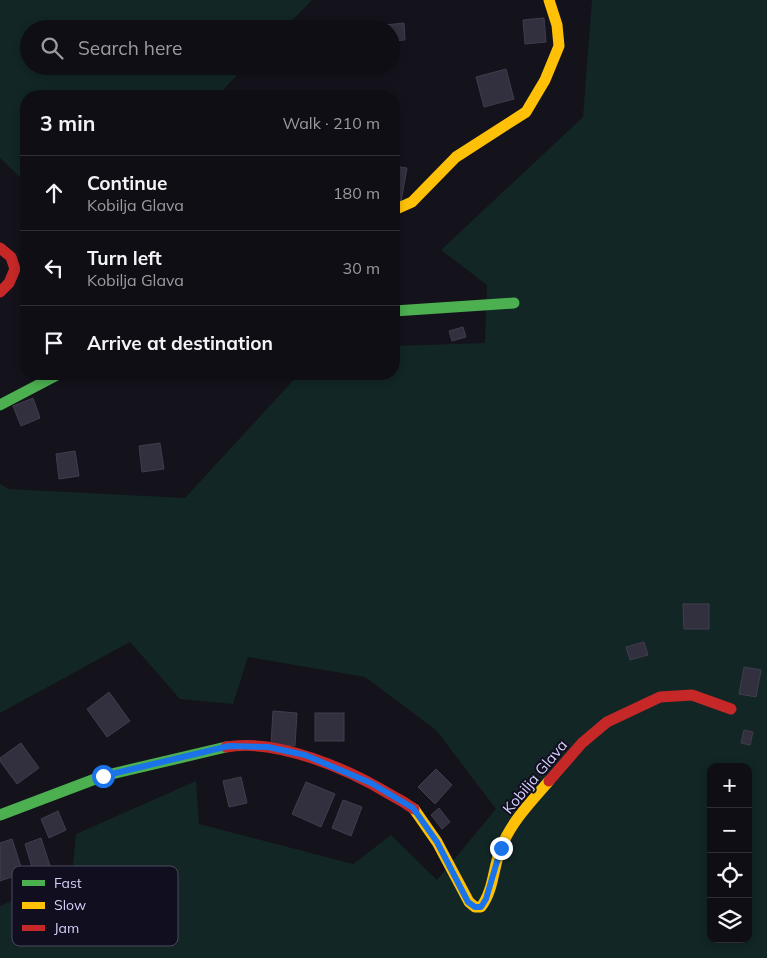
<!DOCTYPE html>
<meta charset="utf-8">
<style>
body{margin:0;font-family:Mulish,sans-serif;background:#1d1c22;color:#f1f3f6}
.controls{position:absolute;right:15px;bottom:15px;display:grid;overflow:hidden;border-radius:10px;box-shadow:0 2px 8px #0003}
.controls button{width:45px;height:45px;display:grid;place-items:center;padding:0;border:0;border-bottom:1px solid #2f2e34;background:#0f0e14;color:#f1f3f6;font:25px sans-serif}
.stop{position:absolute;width:15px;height:15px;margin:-11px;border:4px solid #1a73e8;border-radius:50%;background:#fff}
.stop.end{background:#1a73e8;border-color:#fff;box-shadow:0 1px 5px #0008}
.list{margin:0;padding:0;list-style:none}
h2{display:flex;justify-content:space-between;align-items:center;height:65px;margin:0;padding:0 20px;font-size:21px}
h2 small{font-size:16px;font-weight:400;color:#9b9ca0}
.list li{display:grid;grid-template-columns:32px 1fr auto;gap:15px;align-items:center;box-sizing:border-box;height:75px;padding:0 20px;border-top:1px solid #2f2e34}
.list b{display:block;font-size:19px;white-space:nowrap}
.list p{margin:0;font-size:16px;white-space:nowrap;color:#9b9ca0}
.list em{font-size:16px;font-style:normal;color:#9b9ca0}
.icon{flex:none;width:28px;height:28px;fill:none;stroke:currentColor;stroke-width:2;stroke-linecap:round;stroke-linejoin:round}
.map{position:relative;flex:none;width:767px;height:958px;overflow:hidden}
.search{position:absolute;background:#0f0e14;box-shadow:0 2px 8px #0003;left:20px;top:20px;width:380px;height:55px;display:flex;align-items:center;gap:12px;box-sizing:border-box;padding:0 18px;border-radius:28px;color:#9b9ca0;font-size:19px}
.panel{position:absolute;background:#0f0e14;box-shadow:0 2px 8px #0003;left:20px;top:90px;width:380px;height:290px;border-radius:20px}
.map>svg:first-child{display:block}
</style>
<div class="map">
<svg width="767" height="958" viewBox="0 0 767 958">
<rect width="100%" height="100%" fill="#14121b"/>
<g fill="#122626" fill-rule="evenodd">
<path d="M0,0H312L284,29H29V66H246L217,96H26V183L0,158Z"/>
<path d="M592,0H767V958H0V906L72,875L76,834L196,781L199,824L353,864L391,835L437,880L496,809L436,730L365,677L248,657L233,704L180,699L130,642L0,713V484L9,489L185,498L299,374H394V346L485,343L487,285L441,250L583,117ZM711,767H748V939H711Z"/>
</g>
<g fill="#32303e" stroke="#403d4e">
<path d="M544,18L546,42L525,44L523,20Z"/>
<path d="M404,23L405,40L391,41V29H386L385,25Z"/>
<path d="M506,69L514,99L484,107L476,77Z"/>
<path d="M394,166L407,168L401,202L394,201Z"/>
<path d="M463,327L466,337L452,341L449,331Z"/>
<path d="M33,398L40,418L21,426L13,406Z"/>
<path d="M160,443L164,469L142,472L139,446Z"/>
<path d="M75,451L79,476L59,479L56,454Z"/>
<path d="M683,604H709V629H684Z"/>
<path d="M644,642L648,655L630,660L626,647Z"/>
<path d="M744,667L761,670L756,697L739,694Z"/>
<path d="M109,692L130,721L107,737L87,709Z"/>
<path d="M273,711L297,713L295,746L271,744Z"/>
<rect x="315" y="713" width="29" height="28"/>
<path d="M744,730L753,732L750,745L741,743Z"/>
<path d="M21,743L39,768L17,784L0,761V758Z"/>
<path d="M436,769L452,785L435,804L418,787Z"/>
<path d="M241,777L247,803L229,807L223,781Z"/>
<path d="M306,782L335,794L321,827L292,814Z"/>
<path d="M343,800L362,807L351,836L332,828Z"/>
<path d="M439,808L450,822L442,829L431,815Z"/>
<path d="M58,811L66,830L49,838L41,819Z"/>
<path d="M41,838L52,872L35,877L25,844Z"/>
<path d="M12,839L23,873L0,881V843Z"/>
</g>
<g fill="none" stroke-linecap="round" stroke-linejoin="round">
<g stroke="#4caf50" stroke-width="11">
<path d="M394,311L514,303"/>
<path d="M0,405L59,374"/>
<path d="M0,815L103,776L226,747"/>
</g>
<g stroke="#ffc107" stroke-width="11">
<path d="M394,210L412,202L456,157L526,112L545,80L559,46L557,25L549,0"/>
<path d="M414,809L437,842L469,902L475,907H481C494,890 493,867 501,848C511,822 531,802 549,781"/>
</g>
<g stroke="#c62828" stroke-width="11">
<path d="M0,248L11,257L15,269L9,283L0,292"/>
<path d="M226,747C277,738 348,769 391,795C399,799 407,804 414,809"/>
<path d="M549,781L582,743L607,722L660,697L692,695L731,709"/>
</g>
</g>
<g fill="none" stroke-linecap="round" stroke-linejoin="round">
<path stroke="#1a73e8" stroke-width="6" d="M103,776L229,746L268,747L305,755L371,783L413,808L437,842L468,902L475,907H481L486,899L501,848"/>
</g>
<g text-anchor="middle" stroke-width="4" stroke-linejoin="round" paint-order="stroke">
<g font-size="15" fill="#d5d1fb" stroke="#110e1f">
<text transform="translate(535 777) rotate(-50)" y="5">Kobilja Glava</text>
</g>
</g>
<rect x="12" y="866" width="166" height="80" rx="8" fill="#110e1f" stroke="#4c4861" stroke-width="1"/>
<rect x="22" y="880" width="23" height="6" fill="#4caf50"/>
<rect x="22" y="902" width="23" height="7" fill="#ffc107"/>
<rect x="22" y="925" width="23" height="6" fill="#c62828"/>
<g font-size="14" fill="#d5d1fb">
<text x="54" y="888">Fast</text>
<text x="54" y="910">Slow</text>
<text x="54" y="933">Jam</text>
</g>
</svg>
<div class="controls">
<button>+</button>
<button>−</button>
<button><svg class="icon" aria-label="locate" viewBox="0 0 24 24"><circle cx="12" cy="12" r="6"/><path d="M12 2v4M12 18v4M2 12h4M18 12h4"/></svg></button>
<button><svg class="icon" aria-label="layers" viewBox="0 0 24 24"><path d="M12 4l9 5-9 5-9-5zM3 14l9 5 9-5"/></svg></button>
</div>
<div class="stop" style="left:103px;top:776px"></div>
<div class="stop end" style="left:501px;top:848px"></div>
<div class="search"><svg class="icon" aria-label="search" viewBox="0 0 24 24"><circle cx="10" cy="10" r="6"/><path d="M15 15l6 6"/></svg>Search here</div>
<section class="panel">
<h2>3 min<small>Walk · 210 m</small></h2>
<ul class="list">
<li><svg class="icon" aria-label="ahead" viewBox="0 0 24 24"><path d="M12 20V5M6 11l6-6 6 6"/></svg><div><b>Continue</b><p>Kobilja Glava</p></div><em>180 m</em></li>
<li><svg class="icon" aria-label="left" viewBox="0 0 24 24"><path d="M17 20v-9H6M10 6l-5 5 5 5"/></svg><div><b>Turn left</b><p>Kobilja Glava</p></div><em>30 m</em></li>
<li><svg class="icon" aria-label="arrive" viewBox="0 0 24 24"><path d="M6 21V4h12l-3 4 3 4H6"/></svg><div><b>Arrive at destination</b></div></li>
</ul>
</section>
</div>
